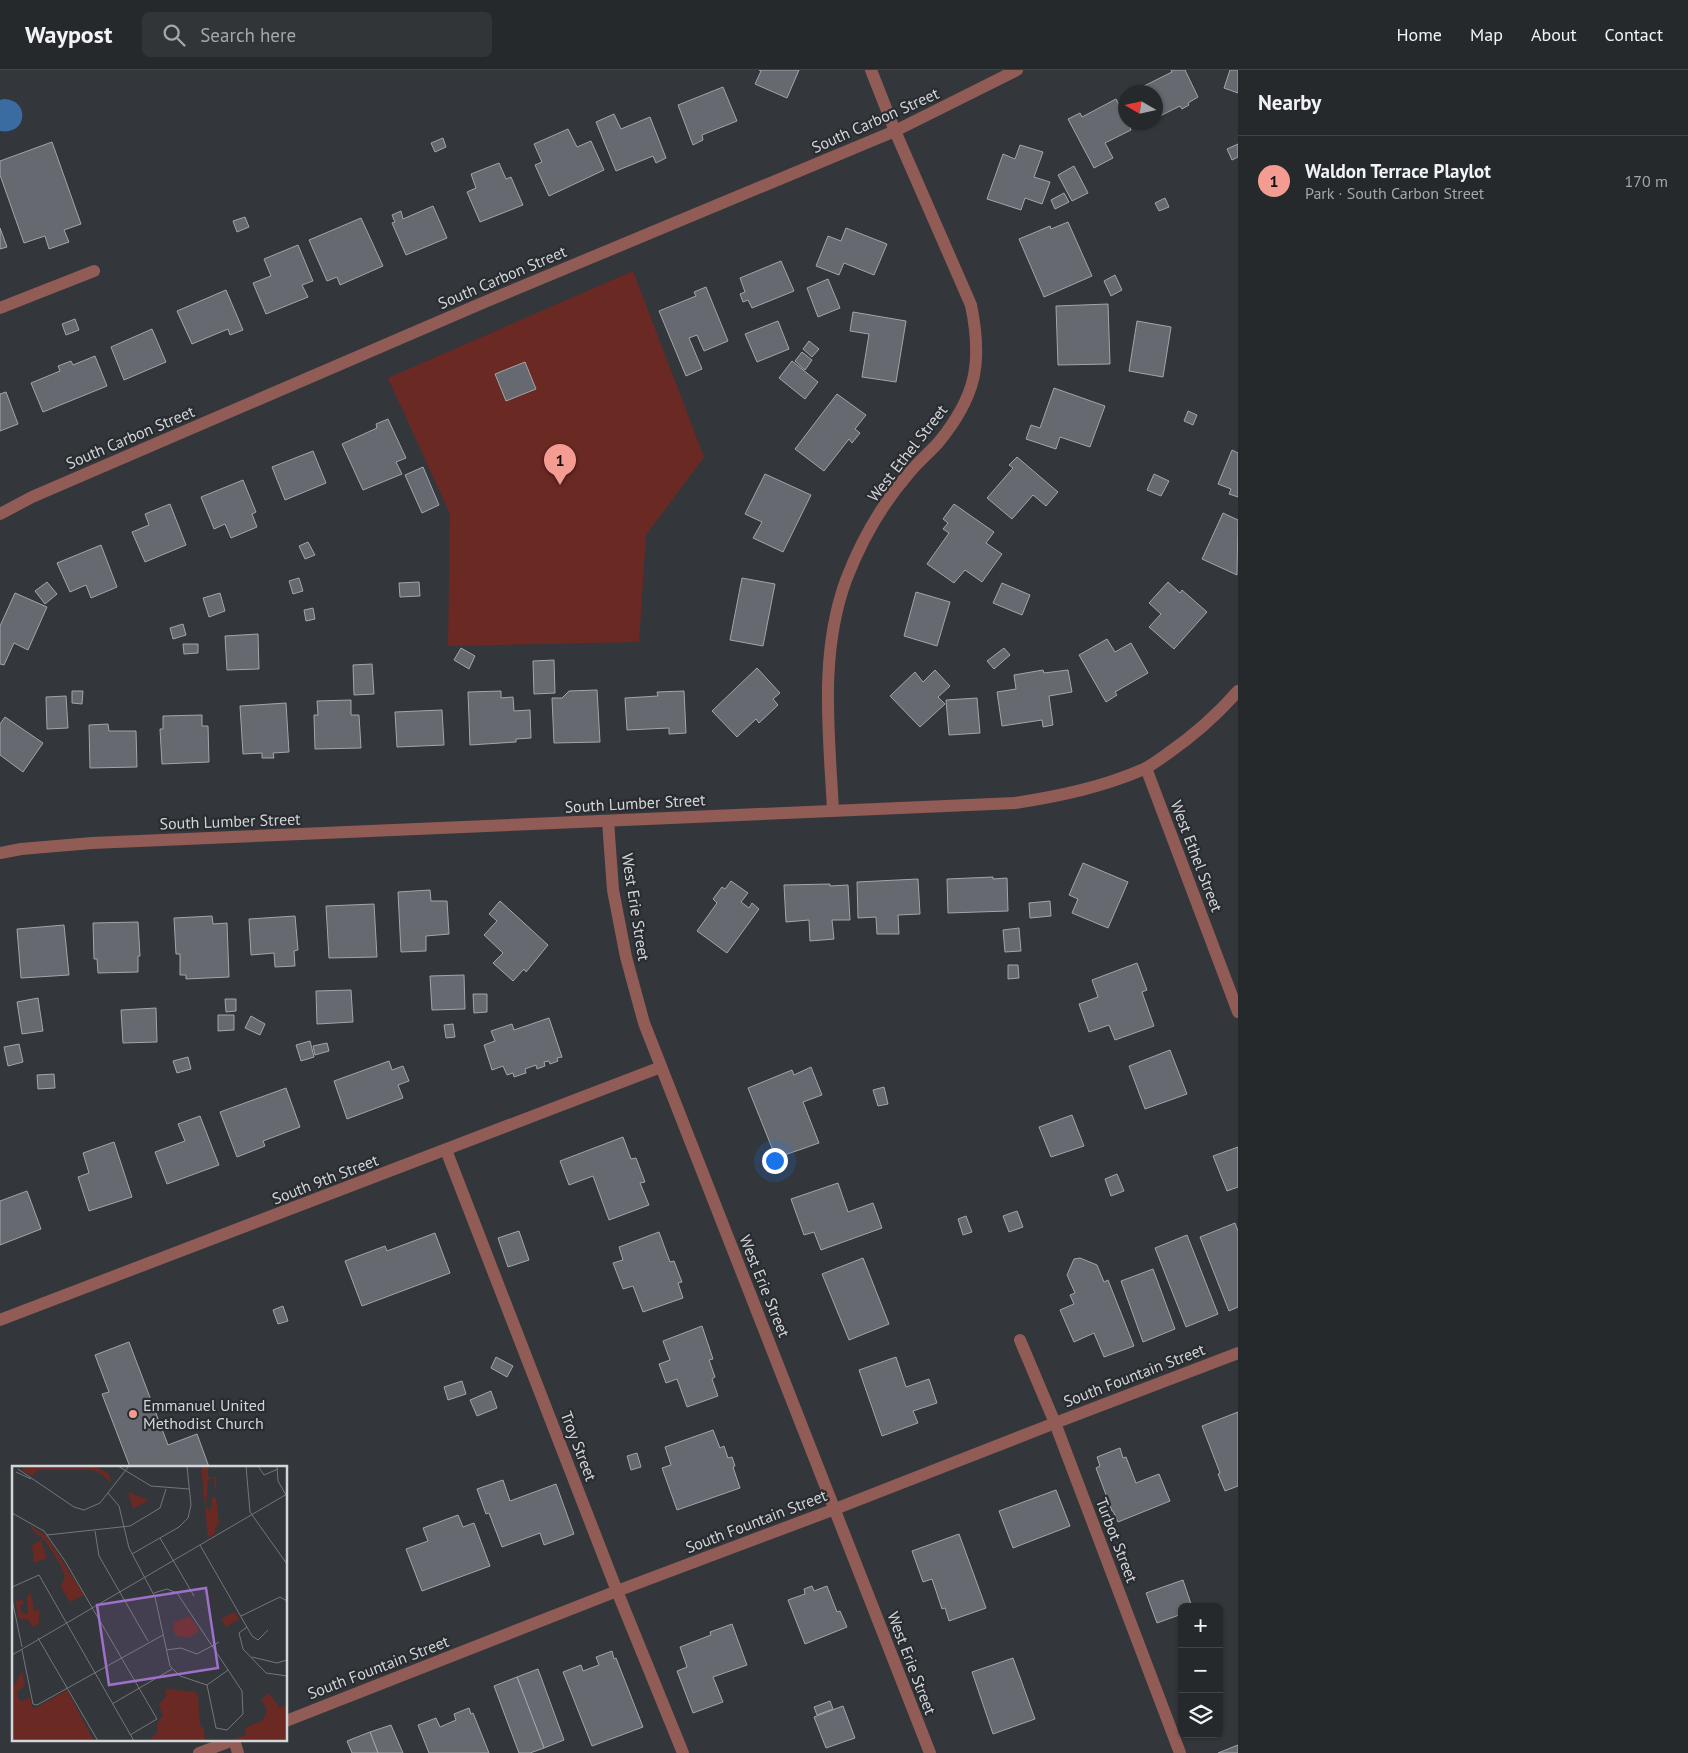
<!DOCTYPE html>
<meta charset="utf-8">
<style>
body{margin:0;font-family:"PT Sans",sans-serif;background:#323538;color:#f1f3f6}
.controls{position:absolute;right:15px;bottom:15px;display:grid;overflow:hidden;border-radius:8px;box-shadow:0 1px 4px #0004}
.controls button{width:45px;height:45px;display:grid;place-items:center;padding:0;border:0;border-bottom:1px solid #424548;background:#26292c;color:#f1f3f6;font:25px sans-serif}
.compass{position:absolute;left:1118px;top:15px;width:45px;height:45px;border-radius:50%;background:#26292c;box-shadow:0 1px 4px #0004;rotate:279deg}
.you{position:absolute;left:774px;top:1090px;width:18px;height:18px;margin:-12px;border:4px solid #fff;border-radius:50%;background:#1a73e8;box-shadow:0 0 0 8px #1a73e833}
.badge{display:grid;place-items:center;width:32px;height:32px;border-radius:50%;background:#f59c92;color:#111;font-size:16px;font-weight:700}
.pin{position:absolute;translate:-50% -41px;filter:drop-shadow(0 1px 2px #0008)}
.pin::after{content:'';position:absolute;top:26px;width:18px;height:15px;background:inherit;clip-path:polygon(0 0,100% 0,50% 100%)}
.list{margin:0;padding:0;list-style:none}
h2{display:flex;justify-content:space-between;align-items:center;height:65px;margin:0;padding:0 20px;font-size:21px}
h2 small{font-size:16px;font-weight:400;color:#a4a6a9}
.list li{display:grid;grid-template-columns:32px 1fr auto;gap:15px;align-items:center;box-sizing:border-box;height:90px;padding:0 20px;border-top:1px solid #424548}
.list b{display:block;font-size:19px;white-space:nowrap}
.list p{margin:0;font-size:16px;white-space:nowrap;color:#a4a6a9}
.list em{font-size:16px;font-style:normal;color:#a4a6a9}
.icon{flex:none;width:28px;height:28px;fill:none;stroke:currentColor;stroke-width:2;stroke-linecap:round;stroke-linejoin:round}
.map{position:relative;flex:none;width:1238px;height:1683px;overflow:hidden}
header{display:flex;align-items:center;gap:30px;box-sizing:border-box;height:70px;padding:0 25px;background:#26292c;border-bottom:1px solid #424548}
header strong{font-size:24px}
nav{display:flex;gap:28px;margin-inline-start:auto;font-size:18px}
.search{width:350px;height:45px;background:#323538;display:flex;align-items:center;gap:12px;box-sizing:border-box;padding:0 18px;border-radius:8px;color:#a4a6a9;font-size:19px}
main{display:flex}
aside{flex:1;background:#26292c}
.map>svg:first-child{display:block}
</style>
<header>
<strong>Waypost</strong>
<div class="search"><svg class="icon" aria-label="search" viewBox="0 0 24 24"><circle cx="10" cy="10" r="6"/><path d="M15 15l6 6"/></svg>Search here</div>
<nav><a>Home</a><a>Map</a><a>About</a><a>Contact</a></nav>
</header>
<main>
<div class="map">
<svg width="1238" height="1683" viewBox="0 0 1238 1683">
<rect width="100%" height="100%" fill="#33373b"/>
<path fill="#6b2924" d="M633,201L704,387L646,465L639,572L448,576L450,444L388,308Z"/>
<path fill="#3b6ca1" d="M4,29C31,30 27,66 0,61V30Z"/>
<g fill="#666a70" stroke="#a1a6ab">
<path d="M759,0H799L787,28L755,14L761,1Z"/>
<path d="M1171,0H1185L1198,27L1188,33L1189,35L1182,39L1180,36L1156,48V22H1139L1138,19L1172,2Z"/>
<path d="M1230,0H1238V23L1224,18Z"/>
<path d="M723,17L737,51L702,65L703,70L693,75L678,35Z"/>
<path d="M1116,29L1126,48V52H1128L1131,60L1105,73L1113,88L1094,98L1068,49L1080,43L1082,47Z"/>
<path d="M614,44L621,59L650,47L666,88L656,93L653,86L616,101L596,52Z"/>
<path d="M568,59L577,77L591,71L604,100L549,126L535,95L542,92L534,74Z"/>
<path d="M443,68L446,77L435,82L431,73Z"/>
<path d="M52,72L81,154L64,160L69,172L49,179L45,166L24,173L0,105V91Z"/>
<path d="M1238,74V87L1232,90L1227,79Z"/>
<path d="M1020,75L1043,82L1034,107L1050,112L1042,134L1025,128L1021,140L987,129L1003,84L1015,89Z"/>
<path d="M499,93L506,109L511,107L523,135L480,152L467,122L476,118L471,104Z"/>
<path d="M1074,96L1088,123L1072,131L1058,105Z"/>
<path d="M1064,123L1069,132L1055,139L1051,130Z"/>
<path d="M1165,128L1169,137L1159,141L1155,133Z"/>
<path d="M433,136L447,168L406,185L392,153L395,152L392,145L401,141L403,149Z"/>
<path d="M245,147L249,157L237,162L233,151Z"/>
<path d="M361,148L383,196L340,215L337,207L327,211L309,170Z"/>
<path d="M1068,152L1092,206L1044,227L1019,169L1050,156L1051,159Z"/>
<path d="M0,158L7,177L0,179Z"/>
<path d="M846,158L887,174L874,205L844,193L839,205L816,196L828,166L841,171Z"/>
<path d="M298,175L313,211L302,215L308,227L266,244L253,213L271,206L264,189Z"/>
<path d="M781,191L794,221L752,238L748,230L743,232L740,224L745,222L740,208Z"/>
<path d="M1115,205L1122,220L1111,226L1104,211Z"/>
<path d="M828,209L840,238L818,247L807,218Z"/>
<path d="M706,217L728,271L704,281L697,265L689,268L702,299L686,306L659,241L696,226L694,222Z"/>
<path d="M226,220L243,260L230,265L228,259L192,274L177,241Z"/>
<path d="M1108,234L1110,294L1058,295L1056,236Z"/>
<path d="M853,242L906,251L896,312L862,307L869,264L850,261Z"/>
<path d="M75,249L79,260L66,265L62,254Z"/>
<path d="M778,251L789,279L757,292L745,264Z"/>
<path d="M1137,251L1171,257L1163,307L1129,301Z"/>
<path d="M152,259L166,292L124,310L111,277Z"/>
<path d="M809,271L819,279L812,287L803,279Z"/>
<path d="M802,282L812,290L805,300L795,291Z"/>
<path d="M95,286L107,316L43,342L31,313L60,301L58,296L71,291L73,295Z"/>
<path d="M792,291L818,312L805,329L779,308Z"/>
<path d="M525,292L536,319L506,331L495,304Z"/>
<path d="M1054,318L1105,336L1090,377L1060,367L1056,379L1026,369L1031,355L1040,358Z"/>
<path d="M6,322L18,354L0,361V324Z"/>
<path d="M837,324L866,345L855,359L860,363L852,373L849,369L824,401L795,379Z"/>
<path d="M1188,341L1197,345L1193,355L1184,351Z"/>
<path d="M388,349L406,388L396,392L402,404L363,420L342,374L377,358L376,354Z"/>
<path d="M1232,380L1238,383V427L1229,424L1231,419L1218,414Z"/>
<path d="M313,381L326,413L285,430L272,397Z"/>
<path d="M1017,387L1058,422L1046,436L1033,425L1012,449L987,428L1013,398L1009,395Z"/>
<path d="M423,397L439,435L422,443L405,405Z"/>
<path d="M765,404L811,425L783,482L753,468L762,452L745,444Z"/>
<path d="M1154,404L1169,411L1161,426L1147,420Z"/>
<path d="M243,410L256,442L252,444L257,457L231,468L225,454L214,459L201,427Z"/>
<path d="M170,434L186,475L145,492L132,462L149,455L145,444Z"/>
<path d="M954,434L994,462L986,473L1002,484L982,512L965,500L954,513L927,494L949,463L943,459L948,453L943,449Z"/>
<path d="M1223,443L1238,450L1237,505L1202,489Z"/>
<path d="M308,472L315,485L305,489L299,476Z"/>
<path d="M101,475L117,517L91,528L86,515L70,522L57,493Z"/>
<path d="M299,508L303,521L293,524L289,511Z"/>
<path d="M742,508L775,514L763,576L730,570Z"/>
<path d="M47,512L57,524L45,534L35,521Z"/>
<path d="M419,512L420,526L400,527L399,513Z"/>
<path d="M1168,512L1180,523L1182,520L1207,542L1174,579L1149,557L1161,544L1149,533Z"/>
<path d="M1002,513L1030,525L1022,545L993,533Z"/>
<path d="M916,522L950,532L937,576L904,566Z"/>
<path d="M15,523L47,537L28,580L14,573L4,595L0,594V556Z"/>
<path d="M220,523L225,541L209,547L203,528Z"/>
<path d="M313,538L315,549L306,551L304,540Z"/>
<path d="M183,554L186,565L173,569L170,558Z"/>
<path d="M258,564L259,599L227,600L225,566Z"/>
<path d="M1107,569L1115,582L1131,573L1148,603L1115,622L1117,625L1106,632L1079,585Z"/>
<path d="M183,574H198V583L184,584Z"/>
<path d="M461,578L475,586L469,599L454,590Z"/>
<path d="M1004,578L1010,585L994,599L987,591Z"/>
<path d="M554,590L555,623L534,624L533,591Z"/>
<path d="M372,594L374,624L354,625L353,595Z"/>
<path d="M757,598L780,623L773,629L778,635L759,653L756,649L737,667L712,641Z"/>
<path d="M935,600L950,616L938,627L945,634L920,657L890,626L915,602L923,612Z"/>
<path d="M1043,600L1044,603L1068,600L1072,622L1049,626L1053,655L1043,657L1042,650L1002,656L997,622L1016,619L1014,605Z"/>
<path d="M597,620L600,672L554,673L552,628H562L569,621Z"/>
<path d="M72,621H83L82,634L72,633Z"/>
<path d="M501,621V628L513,627L514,641L530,640L531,668L516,669V672L470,675L468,622Z"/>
<path d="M684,621L686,663L669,664V658L627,660L625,628L658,626L657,622Z"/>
<path d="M66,626L68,658L47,659L46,627Z"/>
<path d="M977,628L980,663L949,665L946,630Z"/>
<path d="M351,630V645H359L361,678L315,679L314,645H318L317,631Z"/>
<path d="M286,633L289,682L273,683L274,688H262V683L243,684L240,636Z"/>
<path d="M442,640L444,675L397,677L395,642Z"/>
<path d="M202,645V656H208L209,692L162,694L160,659H163V646Z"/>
<path d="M5,647L43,673L23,702L0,685V654Z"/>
<path d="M108,654L109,661H136L137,697L90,698L89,655Z"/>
<path d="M1083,793L1128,812L1108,858L1072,843L1078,829L1069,825Z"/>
<path d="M993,807V809L1007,808L1008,841L948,843L947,809Z"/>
<path d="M918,809L920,844L898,845L899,864H877L876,847L858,848L857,812Z"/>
<path d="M731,811L748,823L741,832L749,838L752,833L759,839L727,883L697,861L717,833L713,829L722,817L725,819Z"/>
<path d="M830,814V816L848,815L850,850H832L834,869L810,871L809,850L786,852L784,815Z"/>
<path d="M430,820L431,831H447L449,864L426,866V881L401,882L398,822Z"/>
<path d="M500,831L548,875L526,902L524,899L513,911L493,893L503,883L484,865L497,851L489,844Z"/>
<path d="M1050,831L1051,846L1030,848L1029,833Z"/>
<path d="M374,834L377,887L329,888L326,836Z"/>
<path d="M212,846L213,854L227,853L229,907L186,909V905H180V884H176L174,848Z"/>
<path d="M295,846L298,880L294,881L295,896L275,897L274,883L251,885L249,849Z"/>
<path d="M138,852L140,886H138V902L98,903L97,889H94L93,853Z"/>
<path d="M64,855L69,905L21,908L17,859Z"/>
<path d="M1019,858L1021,881L1005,882L1003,860Z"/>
<path d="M1137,893L1147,920L1142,922L1154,956L1115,970L1109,955L1089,962L1079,934L1098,927L1092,910Z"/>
<path d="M1008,895H1018L1019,908L1008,909Z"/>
<path d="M464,905L465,939L432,940L430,906Z"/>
<path d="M351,920L353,952L317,954L316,921Z"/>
<path d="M473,924H487V942L474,943Z"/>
<path d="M38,928L43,961L22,964L17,932Z"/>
<path d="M225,929H236V941L226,942Z"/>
<path d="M156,938L157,972L123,973L121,940Z"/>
<path d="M218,945H234V960L218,961Z"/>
<path d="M251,946L265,954L260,965L245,958Z"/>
<path d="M549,948L562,987L557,988L558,991L550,994L549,991L544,992L545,996L537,999L536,995L525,999L526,1003L514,1007L513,1003L507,1005L503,996L492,1000L484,975L495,971L491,961L512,954L514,960Z"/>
<path d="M453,954L455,967L446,968L444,955Z"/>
<path d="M310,971L314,987L301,991L296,975Z"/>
<path d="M327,973L329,981L315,985L313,976Z"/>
<path d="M19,974L23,992L8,996L4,977Z"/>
<path d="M1170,980L1187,1024L1145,1039L1129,996Z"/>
<path d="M188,987L191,999L177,1003L173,991Z"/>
<path d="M389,991L392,1000L403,996L409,1011L398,1015L403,1028L347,1049L334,1011Z"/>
<path d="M811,997L822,1025L803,1032L819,1073L776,1088L748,1018L792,1000L794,1005Z"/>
<path d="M54,1004L55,1018L38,1019L37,1005Z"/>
<path d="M884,1017L888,1034L878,1036L873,1020Z"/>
<path d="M286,1018L300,1057L263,1071L265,1076L237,1087L220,1042Z"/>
<path d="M1072,1045L1084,1076L1051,1087L1039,1057Z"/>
<path d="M200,1046L219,1095L167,1114L155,1082L185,1071L178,1054Z"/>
<path d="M623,1067L631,1089L636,1088L645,1112L640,1113L649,1135L609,1150L593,1106L569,1115L560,1091Z"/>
<path d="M114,1072L132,1127L89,1141L78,1107L89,1103L83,1083Z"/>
<path d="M1238,1077V1117L1227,1121L1213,1086Z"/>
<path d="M1117,1104L1124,1121L1111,1126L1105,1109Z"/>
<path d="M838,1113L848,1142L873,1133L882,1158L821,1180L814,1162L804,1165L791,1129Z"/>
<path d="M27,1121L41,1159L0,1175V1131Z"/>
<path d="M1017,1141L1023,1157L1009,1162L1003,1146Z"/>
<path d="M966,1146L972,1162L963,1165L958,1149Z"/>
<path d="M1235,1153L1238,1161V1237L1229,1241L1200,1167Z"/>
<path d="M519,1161L529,1190L508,1197L498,1168Z"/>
<path d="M659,1162L670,1192L674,1191L682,1212L678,1213L683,1228L643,1242L633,1216L623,1219L613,1193L623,1190L619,1177Z"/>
<path d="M435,1163L450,1203L362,1236L345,1191L385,1176L387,1181Z"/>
<path d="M1187,1165L1218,1244L1186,1257L1155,1178Z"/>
<path d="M863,1188L889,1254L849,1270L822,1204Z"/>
<path d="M1080,1188L1097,1195L1104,1212L1108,1210L1134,1276L1104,1287L1094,1263L1074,1272L1060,1240L1074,1234L1070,1225L1075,1223L1067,1205L1074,1189Z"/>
<path d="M1153,1199L1175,1259L1143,1272L1121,1211Z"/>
<path d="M283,1236L288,1251L278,1254L273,1240Z"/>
<path d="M702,1256L713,1289L709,1290L715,1307L712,1309L718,1326L687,1337L677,1309L666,1313L659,1294L670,1290L663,1271Z"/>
<path d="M129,1272L168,1375L197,1364L209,1397H130L102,1324L109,1322L95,1285Z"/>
<path d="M496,1287L513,1296L507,1307L491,1298Z"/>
<path d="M896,1287L906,1317L929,1309L937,1333L913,1341L918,1353L882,1366L859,1300Z"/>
<path d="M462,1311L466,1324L448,1330L444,1317Z"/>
<path d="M491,1321L497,1338L477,1346L470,1330Z"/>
<path d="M1238,1342V1416L1225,1421L1218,1404L1220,1403L1202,1356Z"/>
<path d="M713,1360L720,1378L724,1376L728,1388L732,1387L735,1396L733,1397L740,1418L677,1440L662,1398L671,1395L665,1377Z"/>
<path d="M1120,1378L1123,1388L1126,1387L1136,1413L1159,1404L1170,1431L1118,1452L1113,1441H1112L1096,1398L1100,1396L1097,1387Z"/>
<path d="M637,1383L641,1397L631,1400L627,1386Z"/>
<path d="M503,1410L510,1431L556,1414L574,1464L544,1475L540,1463L502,1477L489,1443L486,1444L477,1419Z"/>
<path d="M1056,1420L1070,1456L1013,1478L999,1441Z"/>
<path d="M458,1445L463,1457L474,1453L490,1496L422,1521L406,1479L428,1471L423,1458Z"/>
<path d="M959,1464L986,1538L949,1551L945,1538L942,1539L932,1509L923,1512L912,1481Z"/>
<path d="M1183,1510L1192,1537H1182V1544L1157,1553L1146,1523Z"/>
<path d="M812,1516L814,1521L827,1516L837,1542L840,1541L847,1557L805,1574L788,1530L805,1524L804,1519Z"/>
<path d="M732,1554L747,1595L713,1607L723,1632L693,1643L677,1601L687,1597L680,1577L711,1565L710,1562Z"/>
<path d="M612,1581L614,1589L616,1588L643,1657L592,1676L563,1602L581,1595L583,1601L599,1595L596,1587Z"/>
<path d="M1013,1588L1035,1649L993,1664L972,1602Z"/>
<path d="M538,1599L564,1670L544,1678L517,1607Z"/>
<path d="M517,1607L544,1678L530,1683H519L494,1616Z"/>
<path d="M830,1631L833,1639L817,1645L814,1637Z"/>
<path d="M843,1636L855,1668L826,1678L814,1647Z"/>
<path d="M469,1638L471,1644L473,1643L489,1683H429L418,1655L436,1648L440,1657L456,1650L454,1644Z"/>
<path d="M391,1655L403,1683H378L370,1662Z"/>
<path d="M370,1662L378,1683H352L347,1671Z"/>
<path d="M1238,1675V1683H1218Z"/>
</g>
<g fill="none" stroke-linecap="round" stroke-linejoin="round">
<g stroke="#925c56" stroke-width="12">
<path d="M0,238L94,201"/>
<path d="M0,444L32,427L487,231L895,61L1017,0"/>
<path d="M1146,698L1238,942"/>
<path d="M833,740C829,663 819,584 846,510C861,471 882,434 909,403C918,392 929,383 938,373C976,327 983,293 971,235L895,61L871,0"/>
<path d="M608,751L613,820L626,887L644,953L930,1683"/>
<path d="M0,783L21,779L92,773L1015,733C1060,726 1103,717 1144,699C1152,695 1160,689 1167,684C1193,666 1217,645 1238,621"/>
<path d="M446,1080L617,1521L683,1683"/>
<path d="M0,1250L661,997"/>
<path d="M1020,1270L1055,1353L1180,1683"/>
<path d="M286,1651L617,1521L835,1439L1055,1353L1238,1283"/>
<path d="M234,1670L238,1683"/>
<path d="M199,1683L236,1669"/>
</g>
</g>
<circle fill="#f59c92" stroke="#292d31" stroke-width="2" cx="133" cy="1344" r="5"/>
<g text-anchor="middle" stroke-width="4.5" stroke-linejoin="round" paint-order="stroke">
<g font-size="16" fill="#d3d5d8" stroke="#292d31">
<text transform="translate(875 50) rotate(-24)" y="6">South Carbon Street</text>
<text transform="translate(502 207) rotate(-23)" y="6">South Carbon Street</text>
<text transform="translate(130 367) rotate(-23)" y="6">South Carbon Street</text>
<text transform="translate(907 383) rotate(-52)" y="6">West Ethel Street</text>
<text transform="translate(635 733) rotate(-3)" y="6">South Lumber Street</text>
<text transform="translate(230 751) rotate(-2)" y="6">South Lumber Street</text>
<text transform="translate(1197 786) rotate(69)" y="6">West Ethel Street</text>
<text transform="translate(636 837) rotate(81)" y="6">West Erie Street</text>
<text transform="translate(325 1109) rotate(-21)" y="6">South 9th Street</text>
<text transform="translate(765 1216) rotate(68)" y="6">West Erie Street</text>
<text transform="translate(1134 1305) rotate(-21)" y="6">South Fountain Street</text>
<text transform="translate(579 1376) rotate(69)" y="6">Troy Street</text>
<text transform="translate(756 1451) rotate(-21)" y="6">South Fountain Street</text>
<text transform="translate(1117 1470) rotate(69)" y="6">Turbot Street</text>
<text transform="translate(912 1593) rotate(69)" y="6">West Erie Street</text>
<text transform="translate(378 1597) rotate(-21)" y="6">South Fountain Street</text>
</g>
<g font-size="16" fill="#d3d5d8" stroke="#292d31" text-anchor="start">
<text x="143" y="1341">Emmanuel United<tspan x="143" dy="18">Methodist Church</tspan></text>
</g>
</g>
<g transform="translate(12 1396)">
<rect width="275" height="275" fill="#33373b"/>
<path d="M12,0H81L96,7L100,17L86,6L78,4H26L20,10L10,4ZM189,0H196V11H204V20L203,26L202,12L196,13L194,42L199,43L200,31L204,32L207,58L203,61V68L196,71ZM116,26L123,29L137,34L121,43ZM18,59L35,71L72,129L58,136L49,121L53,110L48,98L32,73L29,75L35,92L22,97L20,80L31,72L22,66ZM19,126L22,145L27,143V157L20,161L16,153H7L3,135L11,134L12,138L8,139L10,148L16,147L15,131ZM223,146L227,153L214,161L209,153ZM178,150L187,165L176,172L163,169L161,157ZM10,205L13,219L5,226L6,232L10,235L18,231L20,241L24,242L55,224L82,275H0V223ZM153,223L183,226L186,229L188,259L192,263L193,275H136L145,267V257L151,250L147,239L154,230ZM257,227L268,242L275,238V275H216L234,269L233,262L251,254L255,243L249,234Z" fill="#6b2924"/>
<path fill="none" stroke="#73767a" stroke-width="1" d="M106,0L139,20L177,23M234,0L238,46L275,98M246,0L252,9L266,3M265,0L266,15L274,29M6,3L62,41L72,44L88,37L117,0M4,6L19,13M96,27L107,40L117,82L143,131L158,200L168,210L195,219L204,262L215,264L231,248L230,225L165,127L155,123L142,127M0,47L32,65L53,95L145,253L118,269M83,65L87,90L136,175M35,69L118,60L148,42L154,23M148,72L182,130M188,79L240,170L246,174L256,164M120,88L167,61L176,52L179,39L175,0M0,121L27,109L122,275M0,133L10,181M229,150L268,131L275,135M235,161L227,167L231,183L254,207L275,210M26,172L86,275M10,184L21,238L25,239L151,169M154,184L169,182L185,188L207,176M0,189L275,28M240,191L265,197L275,194M195,219L216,204M100,238L160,203"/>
<path fill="#9e70c9" fill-opacity="0.15" stroke="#9e70c9" stroke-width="2.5" d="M194,122L206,202L97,219L85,139Z"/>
<rect width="275" height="275" fill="none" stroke="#d3d5d8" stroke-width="2.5"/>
</g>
</svg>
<div class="controls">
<button>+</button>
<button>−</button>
<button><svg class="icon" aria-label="layers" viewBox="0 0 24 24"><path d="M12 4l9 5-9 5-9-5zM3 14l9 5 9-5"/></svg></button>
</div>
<svg class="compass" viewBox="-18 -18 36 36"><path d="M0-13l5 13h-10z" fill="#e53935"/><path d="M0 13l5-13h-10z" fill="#a4a6a9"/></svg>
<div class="you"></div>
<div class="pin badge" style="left:560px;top:415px">1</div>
</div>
<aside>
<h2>Nearby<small></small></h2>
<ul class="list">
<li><span class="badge">1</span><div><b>Waldon Terrace Playlot</b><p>Park · South Carbon Street</p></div><em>170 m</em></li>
</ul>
</aside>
</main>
